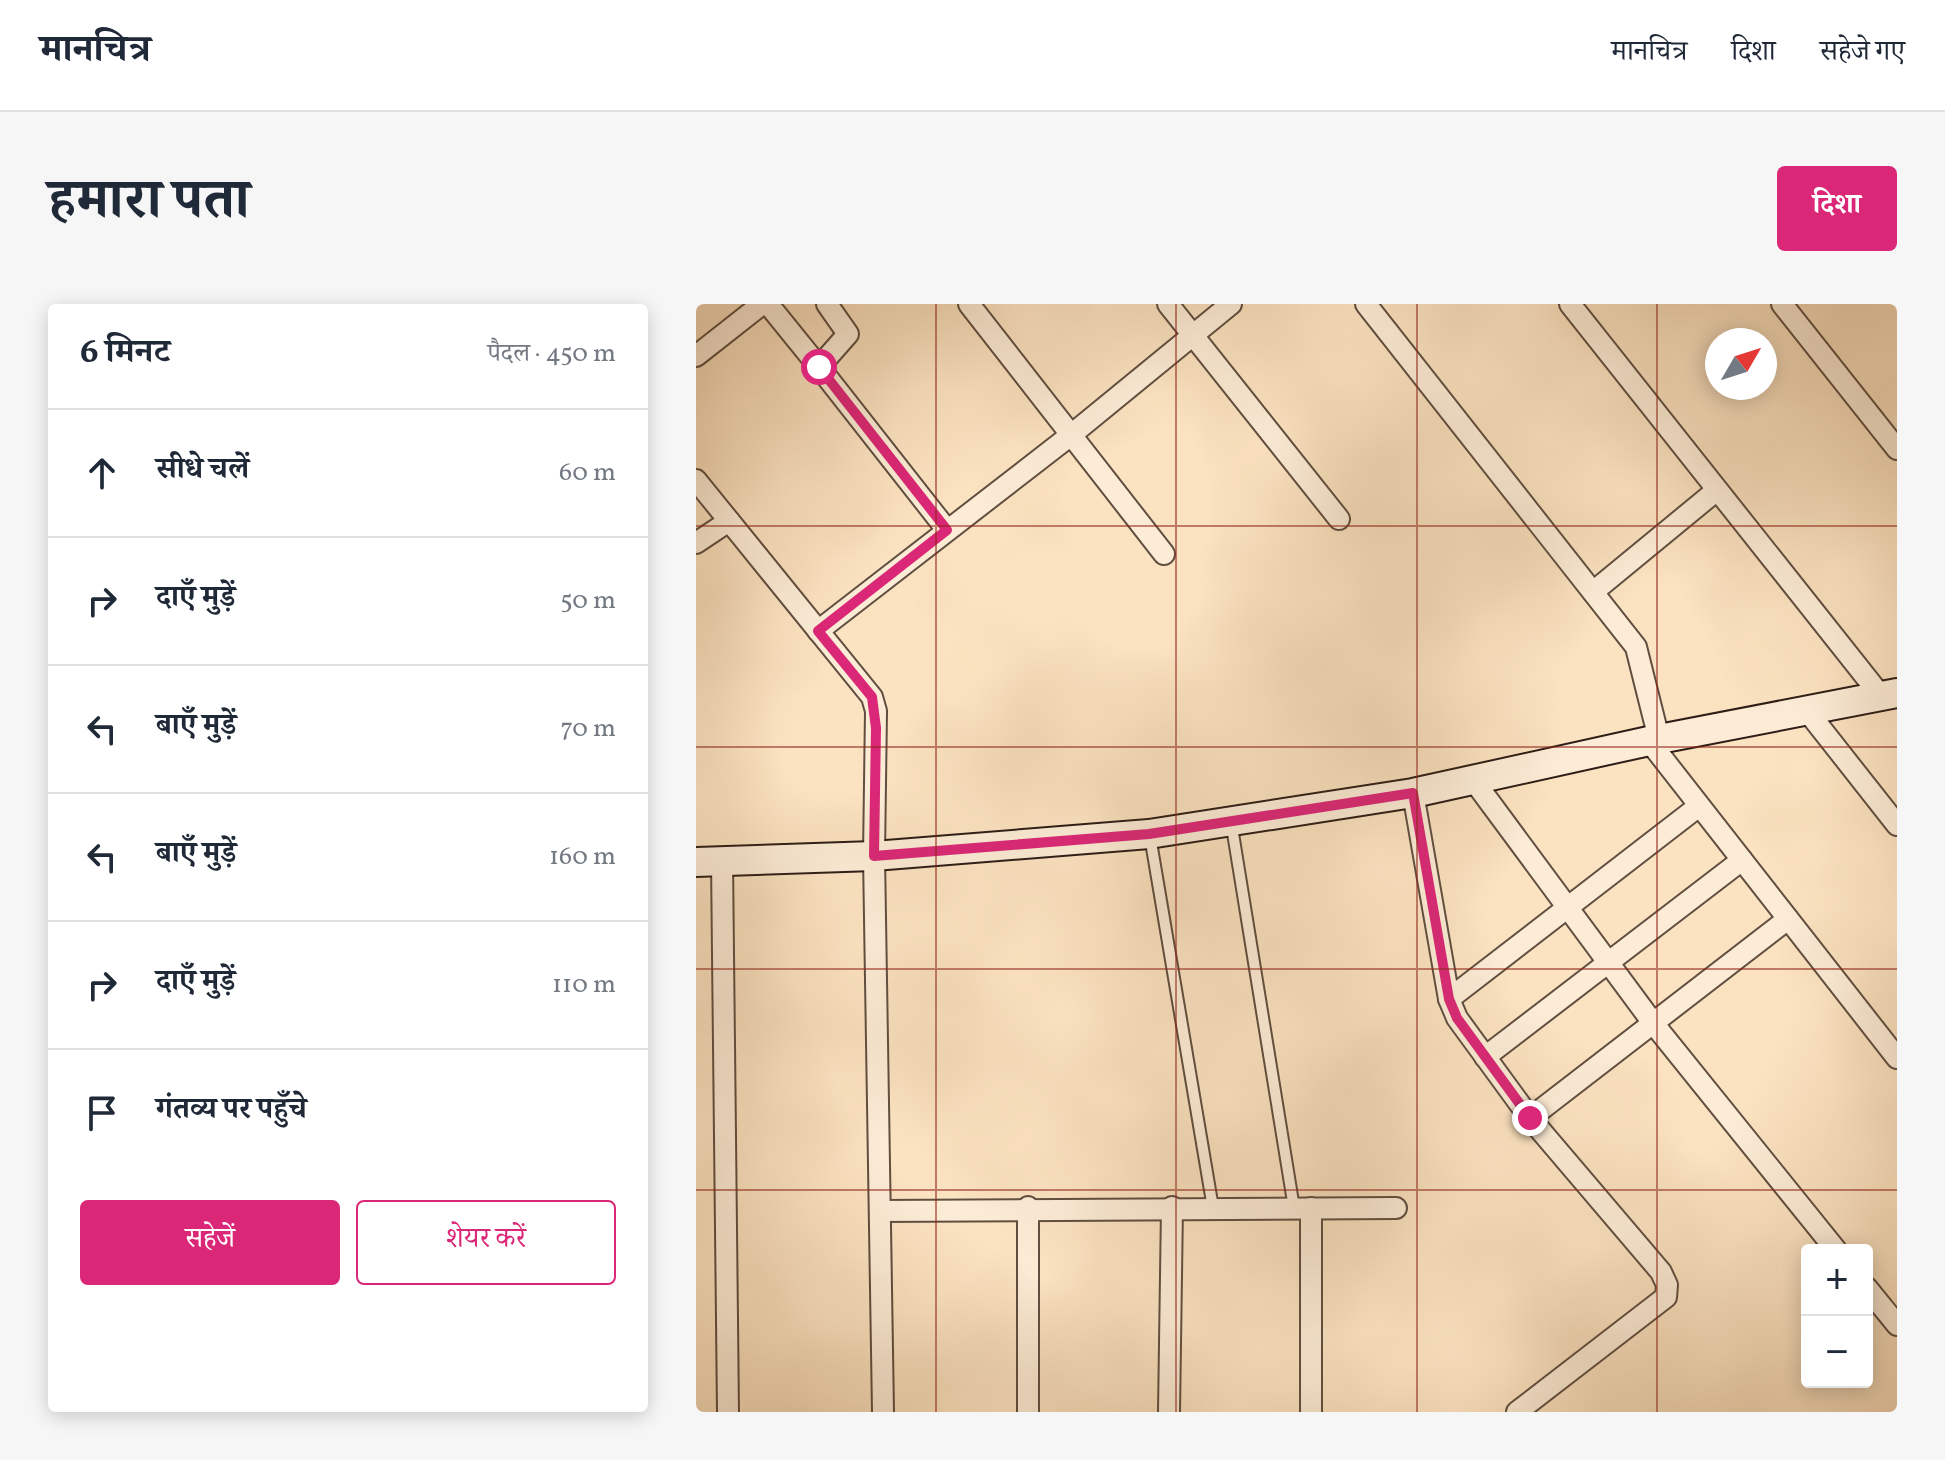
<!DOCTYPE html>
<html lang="hi">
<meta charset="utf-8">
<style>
body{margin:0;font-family:Vollkorn,"Noto Serif Devanagari",serif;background:#f6f6f7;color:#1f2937}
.controls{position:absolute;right:24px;bottom:24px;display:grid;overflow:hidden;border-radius:8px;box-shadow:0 4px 20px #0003}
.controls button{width:72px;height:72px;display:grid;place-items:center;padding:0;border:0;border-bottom:2px solid #e0e1e3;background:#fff;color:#1f2937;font:40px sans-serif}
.compass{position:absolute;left:1009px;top:24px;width:72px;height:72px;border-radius:50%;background:#fff;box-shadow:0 4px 20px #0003;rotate:51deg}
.stop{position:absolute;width:24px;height:24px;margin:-18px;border:6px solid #db2777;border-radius:50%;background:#fff}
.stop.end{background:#db2777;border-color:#fff;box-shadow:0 2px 8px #0008}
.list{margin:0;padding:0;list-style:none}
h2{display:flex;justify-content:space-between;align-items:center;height:104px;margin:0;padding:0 32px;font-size:34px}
h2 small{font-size:26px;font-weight:400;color:#747a83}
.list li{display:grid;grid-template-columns:52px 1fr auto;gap:24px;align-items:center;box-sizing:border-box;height:128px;padding:0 32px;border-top:2px solid #e0e1e3}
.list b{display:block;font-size:30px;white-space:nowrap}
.list em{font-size:26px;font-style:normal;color:#747a83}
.actions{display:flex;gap:16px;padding:24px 32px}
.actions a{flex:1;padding:18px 0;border:2px solid #db2777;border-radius:8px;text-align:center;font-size:28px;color:#db2777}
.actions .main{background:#db2777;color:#fff}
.icon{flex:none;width:44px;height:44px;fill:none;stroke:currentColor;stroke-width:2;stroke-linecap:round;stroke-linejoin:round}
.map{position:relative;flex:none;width:1201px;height:1108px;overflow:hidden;border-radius:8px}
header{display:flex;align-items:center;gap:48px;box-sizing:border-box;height:112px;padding:0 40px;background:#fff;border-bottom:2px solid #e0e1e3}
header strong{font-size:38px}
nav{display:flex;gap:44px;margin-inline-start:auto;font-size:28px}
.intro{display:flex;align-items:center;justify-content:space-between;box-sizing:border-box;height:192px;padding:0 48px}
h1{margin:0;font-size:56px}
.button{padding:20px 36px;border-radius:8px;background:#db2777;color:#fff;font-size:28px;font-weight:700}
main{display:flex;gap:48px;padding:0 48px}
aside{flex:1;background:#fff;border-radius:8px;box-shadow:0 4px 20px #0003}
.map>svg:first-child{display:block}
</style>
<header>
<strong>मानचित्र</strong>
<nav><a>मानचित्र</a><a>दिशा</a><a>सहेजे गए</a></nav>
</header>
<div class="intro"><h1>हमारा पता</h1><a class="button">दिशा</a></div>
<main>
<aside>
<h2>6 मिनट<small>पैदल · 450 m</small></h2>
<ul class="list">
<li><svg class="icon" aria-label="ahead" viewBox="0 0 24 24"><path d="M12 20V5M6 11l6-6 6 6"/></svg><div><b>सीधे चलें</b></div><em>60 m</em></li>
<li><svg class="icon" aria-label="right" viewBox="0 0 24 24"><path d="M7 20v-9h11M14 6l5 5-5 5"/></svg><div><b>दाएँ मुड़ें</b></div><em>50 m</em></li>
<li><svg class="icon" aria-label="left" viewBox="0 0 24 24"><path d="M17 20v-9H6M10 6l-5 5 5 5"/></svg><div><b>बाएँ मुड़ें</b></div><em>70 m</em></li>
<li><svg class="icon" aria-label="left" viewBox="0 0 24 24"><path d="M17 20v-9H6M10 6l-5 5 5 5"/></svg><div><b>बाएँ मुड़ें</b></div><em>160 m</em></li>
<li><svg class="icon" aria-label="right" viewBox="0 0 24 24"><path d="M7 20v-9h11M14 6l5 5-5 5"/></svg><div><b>दाएँ मुड़ें</b></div><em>110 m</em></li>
<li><svg class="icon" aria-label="arrive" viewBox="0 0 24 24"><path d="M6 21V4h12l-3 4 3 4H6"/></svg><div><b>गंतव्य पर पहुँचे</b></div></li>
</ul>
<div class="actions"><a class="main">सहेजें</a><a>शेयर करें</a></div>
</aside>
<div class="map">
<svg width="1201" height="1108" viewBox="0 0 1201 1108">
<rect width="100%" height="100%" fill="#fbe2c0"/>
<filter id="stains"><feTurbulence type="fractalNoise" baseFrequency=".0025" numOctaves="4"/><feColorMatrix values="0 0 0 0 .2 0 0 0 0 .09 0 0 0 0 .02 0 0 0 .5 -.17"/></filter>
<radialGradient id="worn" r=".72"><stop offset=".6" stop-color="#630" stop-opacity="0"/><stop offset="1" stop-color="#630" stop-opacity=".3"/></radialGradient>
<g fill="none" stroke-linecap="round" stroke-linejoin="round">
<defs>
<g id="lane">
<path d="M535,517L598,904"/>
<path d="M454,532L517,904"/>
</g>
<g id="street">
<path d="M72,0L123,63"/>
<path d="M131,0L152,30L123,63L251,226"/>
<path d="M273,0L468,250"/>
<path d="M472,0L643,215"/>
<path d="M670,0L940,343L963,435"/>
<path d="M874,0L1185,392"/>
<path d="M1086,0L1201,145"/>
<path d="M0,52L66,0"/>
<path d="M0,176L176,393L180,407L178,552L187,1108"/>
<path d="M0,239L33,217"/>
<path d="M897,288L1021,186"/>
<path d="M122,327L375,131L535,0"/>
<path d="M1112,408L1201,521"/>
<path d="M953,437L1201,754"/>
<path d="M778,477L957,719L1140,946"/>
<path d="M717,489L753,695L761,714L834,814L965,968L971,981L970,993L821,1108"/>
<path d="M26,557L32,1108"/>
<path d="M753,695L1003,502"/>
<path d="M789,753L1046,556"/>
<path d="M834,814L1092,615"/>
<path d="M184,907L700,904"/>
<path d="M1171,984L1201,1021"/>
<path d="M332,1108V903"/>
<path d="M473,1108L476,903"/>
<path d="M615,1108V904"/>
</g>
<path id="secondary" d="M0,558L178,552L453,530L717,489L953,437L1201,389"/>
</defs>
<use href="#lane" stroke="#604e40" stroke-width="14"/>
<use href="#street" stroke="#604e40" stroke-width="24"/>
<use href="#secondary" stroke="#2d1d16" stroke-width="32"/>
<use href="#lane" stroke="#fcecd6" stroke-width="10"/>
<use href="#street" stroke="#fcecd6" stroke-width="20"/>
<use href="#secondary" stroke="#fcecd6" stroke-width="28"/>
</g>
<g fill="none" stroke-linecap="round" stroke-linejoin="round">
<path stroke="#db2777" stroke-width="10" d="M123,63L251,226L122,327L176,393L180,424L178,552L453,530L717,489L753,695L761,714L834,814"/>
</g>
<path fill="none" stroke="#8f2418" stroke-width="2" stroke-opacity="0.55" d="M240,0V1108M480,0V1108M721,0V1108M961,0V1108M0,222H1201M0,443H1201M0,665H1201M0,886H1201"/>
<rect width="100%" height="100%" filter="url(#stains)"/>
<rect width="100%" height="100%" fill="url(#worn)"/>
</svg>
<div class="controls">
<button>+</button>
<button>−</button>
</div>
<svg class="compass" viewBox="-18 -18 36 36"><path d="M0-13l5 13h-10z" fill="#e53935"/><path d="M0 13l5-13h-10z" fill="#747a83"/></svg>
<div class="stop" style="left:123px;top:63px"></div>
<div class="stop end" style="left:834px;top:814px"></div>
</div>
</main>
